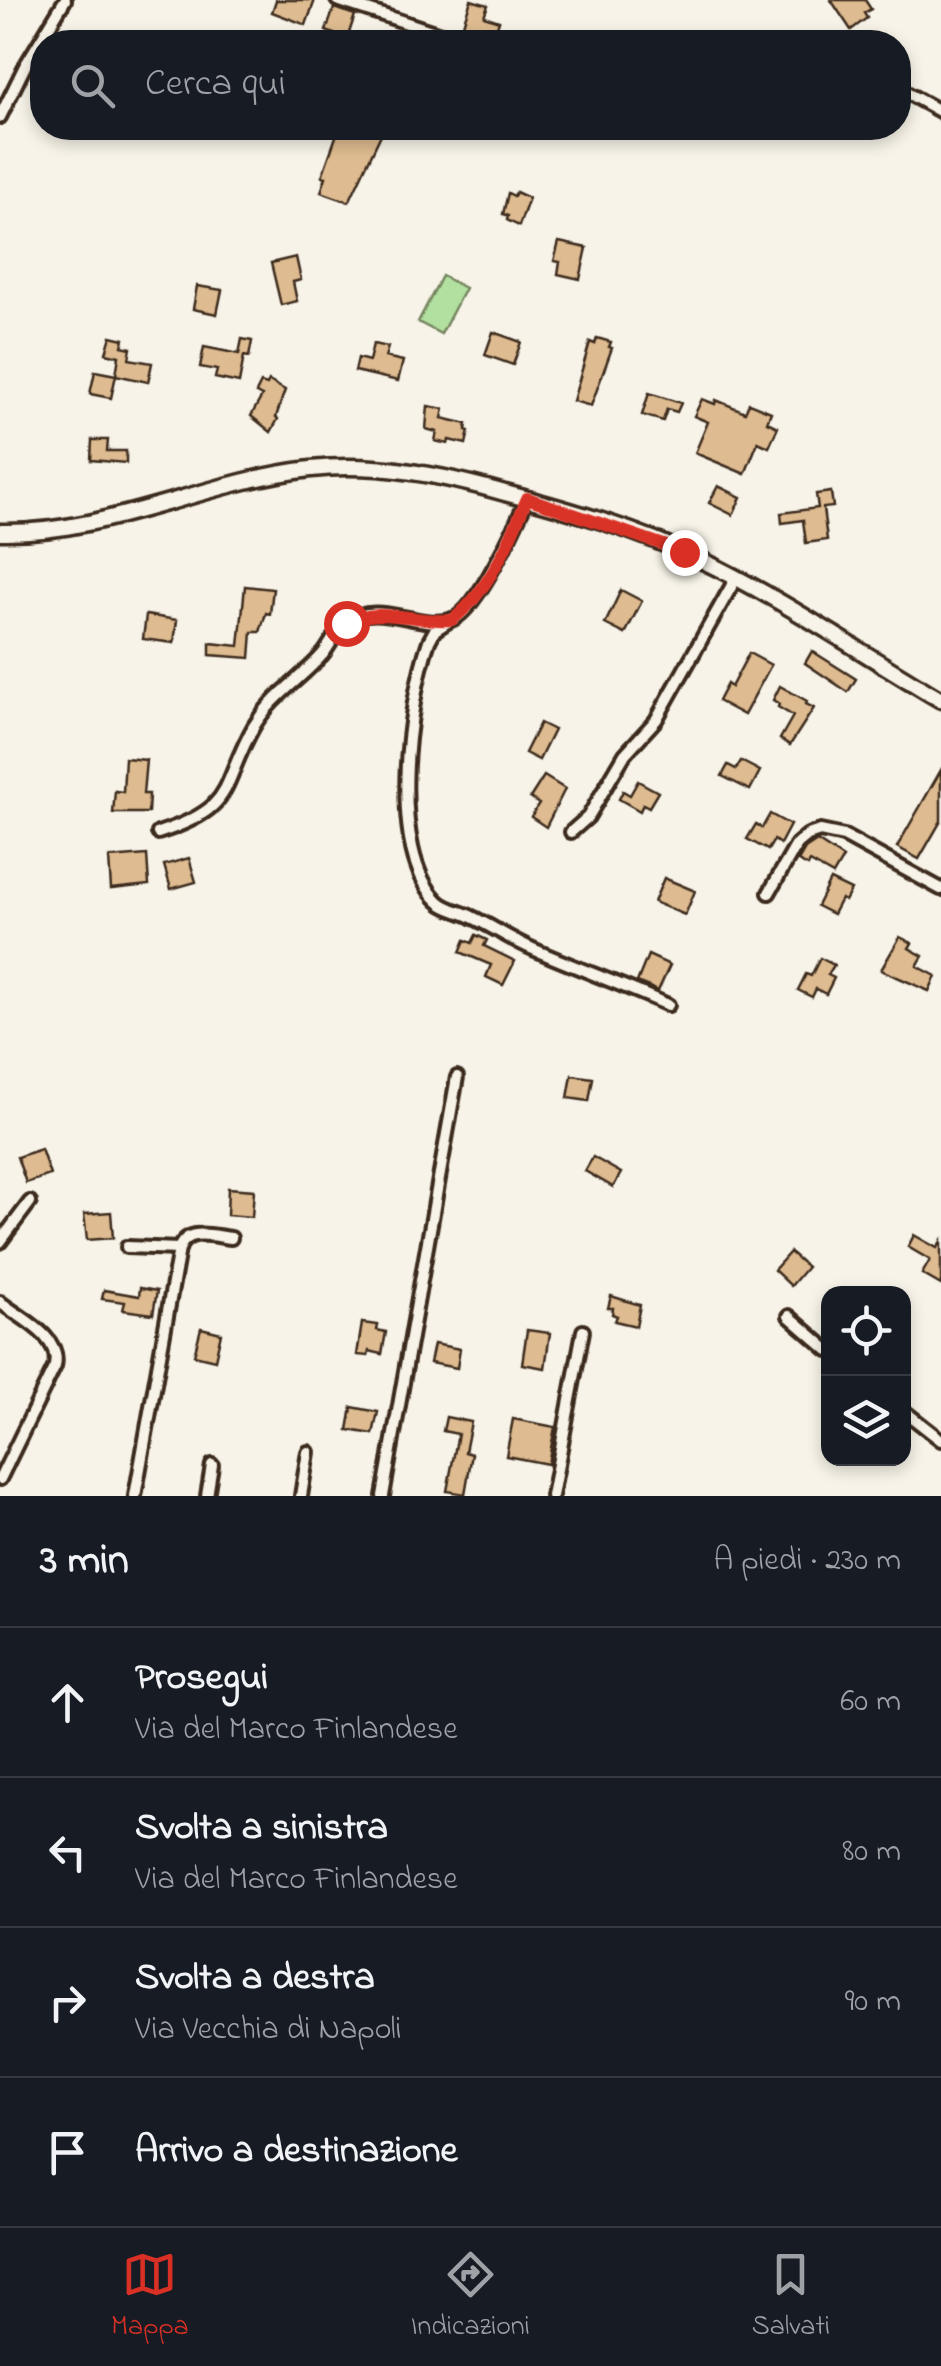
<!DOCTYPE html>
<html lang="it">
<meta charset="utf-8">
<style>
body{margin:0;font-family:"Indie Flower",sans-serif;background:#20242c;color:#f1f3f6}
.controls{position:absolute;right:30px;bottom:30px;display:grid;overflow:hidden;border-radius:20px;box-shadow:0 5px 15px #0003}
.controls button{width:90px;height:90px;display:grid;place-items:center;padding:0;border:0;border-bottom:2px solid #363941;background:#171b24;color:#f1f3f6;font:50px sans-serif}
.stop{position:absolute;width:30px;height:30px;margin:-22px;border:8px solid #d93025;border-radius:50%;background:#fff}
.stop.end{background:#d93025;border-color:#fff;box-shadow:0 2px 10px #0008}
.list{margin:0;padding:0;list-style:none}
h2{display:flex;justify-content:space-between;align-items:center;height:130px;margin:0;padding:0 40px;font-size:42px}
h2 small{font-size:32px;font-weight:400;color:#9ea1a6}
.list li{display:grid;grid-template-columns:65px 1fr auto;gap:30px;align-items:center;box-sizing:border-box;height:150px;padding:0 40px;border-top:2px solid #363941}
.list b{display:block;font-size:38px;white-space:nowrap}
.list p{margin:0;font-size:32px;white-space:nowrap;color:#9ea1a6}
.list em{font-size:32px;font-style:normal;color:#9ea1a6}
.icon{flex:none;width:55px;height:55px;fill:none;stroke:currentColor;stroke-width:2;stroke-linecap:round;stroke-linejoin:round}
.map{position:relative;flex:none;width:941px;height:1496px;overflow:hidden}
.search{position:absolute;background:#171b24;box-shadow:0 5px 15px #0003;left:30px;right:30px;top:30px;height:110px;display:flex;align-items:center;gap:25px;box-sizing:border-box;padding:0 35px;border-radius:40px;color:#9ea1a6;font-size:38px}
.sheet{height:730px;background:#171b24}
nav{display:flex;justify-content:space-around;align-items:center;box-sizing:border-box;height:140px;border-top:2px solid #363941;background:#171b24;font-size:28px;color:#9ea1a6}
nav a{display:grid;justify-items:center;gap:5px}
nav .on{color:#d93025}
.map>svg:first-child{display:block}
</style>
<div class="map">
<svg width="941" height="1496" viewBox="0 0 941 1496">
<rect width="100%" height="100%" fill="#f7f3e8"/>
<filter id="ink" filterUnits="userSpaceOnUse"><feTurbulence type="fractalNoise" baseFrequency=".01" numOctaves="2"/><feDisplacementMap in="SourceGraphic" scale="20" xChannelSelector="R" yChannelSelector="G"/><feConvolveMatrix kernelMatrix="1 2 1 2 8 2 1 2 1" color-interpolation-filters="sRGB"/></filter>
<g filter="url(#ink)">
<path fill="#b1e0a0" stroke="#76855f" stroke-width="2.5" d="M442,276L465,288L441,334L418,322Z"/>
<g fill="#debb90" stroke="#3b2a1e" stroke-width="2.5">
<path d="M276,0H315L306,25L272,12Z"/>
<path d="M471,0L488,5L484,16L499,21L492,40L461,30Z"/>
<path d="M831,0H865L871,9L864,13L867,18L851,30Z"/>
<path d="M334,8L355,15L347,39L326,31Z"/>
<path d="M339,128H384L349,202L321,192L326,177L322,176Z"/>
<path d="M516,192L529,198L519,226L507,220L508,216L503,214L508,193L514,196Z"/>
<path d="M559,242L587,248L580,279L558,274L560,262L554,261Z"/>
<path d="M296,257L301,280L293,282L297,301L281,305L271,263Z"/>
<path d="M197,286L222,290L217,314L193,309Z"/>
<path d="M493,332L521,342L513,365L485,355Z"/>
<path d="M111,336L124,339L122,346L131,348L129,359L152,363L148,382L116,375L111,398L90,394L95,371L116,375L119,356L106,353Z"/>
<path d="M597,338L611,342L609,347L612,348L591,406L573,401L590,342L595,344Z"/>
<path d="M242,339L252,341L249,357L244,356L239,383L215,378L217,370L200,367L204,347L239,354Z"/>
<path d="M373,344L388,347L385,357L403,361L398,381L355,371L358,358L369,361Z"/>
<path d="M269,381L285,390L276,417L278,419L271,432L251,416L262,396L256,393L261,383L267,385Z"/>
<path d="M649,393L681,403L677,412L667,409L663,421L642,415Z"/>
<path d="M702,399L715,404L716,400L745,412L749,403L771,412L767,422L778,427L769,447L758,442L745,474L695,453L708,422L694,416Z"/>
<path d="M428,406L444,409L442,418L467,424L466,430L469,431L466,444L449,440L448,444L435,441L437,432L426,429Z"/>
<path d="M92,440H108L107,451H126V463L91,460Z"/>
<path d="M718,486L741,497L733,515L709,503Z"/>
<path d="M831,492L833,507L823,508L827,540L806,543L803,520L782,523L781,513L818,508L816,494Z"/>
<path d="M245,586L273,589L270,614L266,613L260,632H252L250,658L210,655V643L239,646Z"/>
<path d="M621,590L642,601L625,634L605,624Z"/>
<path d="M146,615L177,620L174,643L143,639Z"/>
<path d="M812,651L856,679L848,692L805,663Z"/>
<path d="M749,653L771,665L744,715L718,701L727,684L731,687Z"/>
<path d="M780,686L807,701L806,704L814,708L790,745L780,739L793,716L778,707L779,704L773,700Z"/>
<path d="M540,723L554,730L539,760L525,753Z"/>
<path d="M125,758L146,760L143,794H149L148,813H113L115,791L123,792Z"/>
<path d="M741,761L760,771L750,790L722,776L728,765L736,769Z"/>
<path d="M941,770V821L919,859L897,847Z"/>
<path d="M544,776L565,789L546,827L531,817L539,804L530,798Z"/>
<path d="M638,781L658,792L649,807L643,804L640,811L619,799L623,791L630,795Z"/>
<path d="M770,814L790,825L780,844L774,840L768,850L747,839L756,824L762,828Z"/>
<path d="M817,841L843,858L833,875L810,862L808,866L798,861L805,849Z"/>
<path d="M147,855L149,885L111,889L109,858Z"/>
<path d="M189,858L196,882L171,889L164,865Z"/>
<path d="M664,878L695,891L685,915L654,902Z"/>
<path d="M830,880L851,890L845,901L841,899L833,914L817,906Z"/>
<path d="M476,935L487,940L484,946L515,961L503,985L486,977L491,965L460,952L465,940L472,943Z"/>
<path d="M900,937L912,943L909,948L923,956L917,966L936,976L929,991L881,970Z"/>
<path d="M648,955L670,965L658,991L637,982Z"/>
<path d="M820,958L834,965L828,975L834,978L826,994L816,989L812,997L798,990L806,974L811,976Z"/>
<path d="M572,1075L593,1078L589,1101L568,1098Z"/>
<path d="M41,1149L50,1175L26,1183L17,1157Z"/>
<path d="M593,1157L621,1173L613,1187L585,1171Z"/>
<path d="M228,1188L254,1190L252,1217L227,1215Z"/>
<path d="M111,1212L113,1238L87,1240L84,1214Z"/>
<path d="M914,1235L937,1248L941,1241V1285L922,1274L930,1260L908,1247Z"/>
<path d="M790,1252L807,1267L791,1286L774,1270Z"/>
<path d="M140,1288L157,1291L153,1314L123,1310L125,1302L102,1299L104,1290L139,1296Z"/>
<path d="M611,1296L640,1305L636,1326L615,1321L617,1316L612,1314L613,1308H608Z"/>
<path d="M362,1323L378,1325L377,1330L386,1332L382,1354L369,1351L368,1356L357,1355Z"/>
<path d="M201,1328L221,1333L215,1360L194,1355Z"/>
<path d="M527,1330L550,1333L545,1368L522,1364Z"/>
<path d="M434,1344L460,1349L457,1368L430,1363Z"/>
<path d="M352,1407L378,1412L373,1434L348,1430Z"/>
<path d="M446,1417L471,1422L465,1452L472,1454L465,1494L447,1491L458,1434L443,1431Z"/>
<path d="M513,1419L555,1427L548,1464L506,1456Z"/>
</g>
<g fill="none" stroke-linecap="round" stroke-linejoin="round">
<defs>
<g id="street">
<path d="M337,0L465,42"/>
<path d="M898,88L941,112"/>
<path d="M0,117L25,66L65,0"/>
<path d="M452,619L435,630L429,641C408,702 387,851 438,901C447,910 461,911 472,917C493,927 512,940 533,949C578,969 624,985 668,1005"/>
<path d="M571,832L588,817L625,754L656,720L736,578"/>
<path d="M158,833C238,807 219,788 254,726C272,696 301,679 323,654C331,644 336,631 346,623C377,599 417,629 451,620C477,612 516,524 527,499"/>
<path d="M769,893L797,844L808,835L820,831L844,836L941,889"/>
<path d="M0,1242L30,1202"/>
<path d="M127,1247L179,1249C187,1227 212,1236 231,1238"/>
<path d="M0,1302C20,1318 62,1337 55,1366L0,1479"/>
<path d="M789,1316L828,1350"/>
<path d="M904,1411L941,1440"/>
<path d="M135,1496L179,1249"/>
<path d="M207,1496L212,1465"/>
<path d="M301,1496L308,1452"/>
<path d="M383,1496L457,1077"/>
<path d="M552,1496L583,1331"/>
</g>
<path id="secondary" d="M0,532C108,534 205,481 311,469C377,462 442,475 505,493C570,510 638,530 699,559C783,599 861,653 941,700"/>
</defs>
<use href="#street" stroke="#3b2a1e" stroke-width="18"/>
<use href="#secondary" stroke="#3b2a1e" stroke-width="21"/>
<use href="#street" stroke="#f7f3e8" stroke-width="10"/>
<use href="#secondary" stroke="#f7f3e8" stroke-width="14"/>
</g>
</g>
<g fill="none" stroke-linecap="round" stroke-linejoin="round" filter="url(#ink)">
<path stroke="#d93025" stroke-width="12" d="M346,623C379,605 417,623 452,620C489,592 510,540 527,498L684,552"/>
</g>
</svg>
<div class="controls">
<button><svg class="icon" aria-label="locate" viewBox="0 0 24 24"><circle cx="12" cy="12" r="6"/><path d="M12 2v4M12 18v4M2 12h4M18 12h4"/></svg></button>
<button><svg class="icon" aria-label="layers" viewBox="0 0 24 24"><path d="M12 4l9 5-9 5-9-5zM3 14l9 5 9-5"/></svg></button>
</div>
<div class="stop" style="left:346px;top:623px"></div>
<div class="stop end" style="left:684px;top:552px"></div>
<div class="search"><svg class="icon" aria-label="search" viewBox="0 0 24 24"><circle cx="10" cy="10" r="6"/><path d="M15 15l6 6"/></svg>Cerca qui</div>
</div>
<section class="sheet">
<h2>3 min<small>A piedi · 230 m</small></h2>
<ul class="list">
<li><svg class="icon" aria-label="ahead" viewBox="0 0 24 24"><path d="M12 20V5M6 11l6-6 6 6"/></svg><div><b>Prosegui</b><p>Via del Marco Finlandese</p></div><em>60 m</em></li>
<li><svg class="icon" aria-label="left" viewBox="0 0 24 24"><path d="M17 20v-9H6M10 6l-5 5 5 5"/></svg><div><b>Svolta a sinistra</b><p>Via del Marco Finlandese</p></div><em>80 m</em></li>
<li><svg class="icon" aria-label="right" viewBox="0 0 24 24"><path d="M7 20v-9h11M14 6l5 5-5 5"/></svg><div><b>Svolta a destra</b><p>Via Vecchia di Napoli</p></div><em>90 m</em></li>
<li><svg class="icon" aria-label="arrive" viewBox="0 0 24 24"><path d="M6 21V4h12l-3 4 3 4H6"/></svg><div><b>Arrivo a destinazione</b></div></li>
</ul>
</section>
<nav>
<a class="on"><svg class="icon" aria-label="map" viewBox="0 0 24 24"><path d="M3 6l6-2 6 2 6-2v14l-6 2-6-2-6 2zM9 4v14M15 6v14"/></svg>Mappa</a>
<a><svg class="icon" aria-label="directions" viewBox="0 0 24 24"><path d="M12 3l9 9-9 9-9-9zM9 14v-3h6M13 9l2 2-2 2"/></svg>Indicazioni</a>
<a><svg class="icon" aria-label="saved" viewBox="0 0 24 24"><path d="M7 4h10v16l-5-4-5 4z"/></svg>Salvati</a>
</nav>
